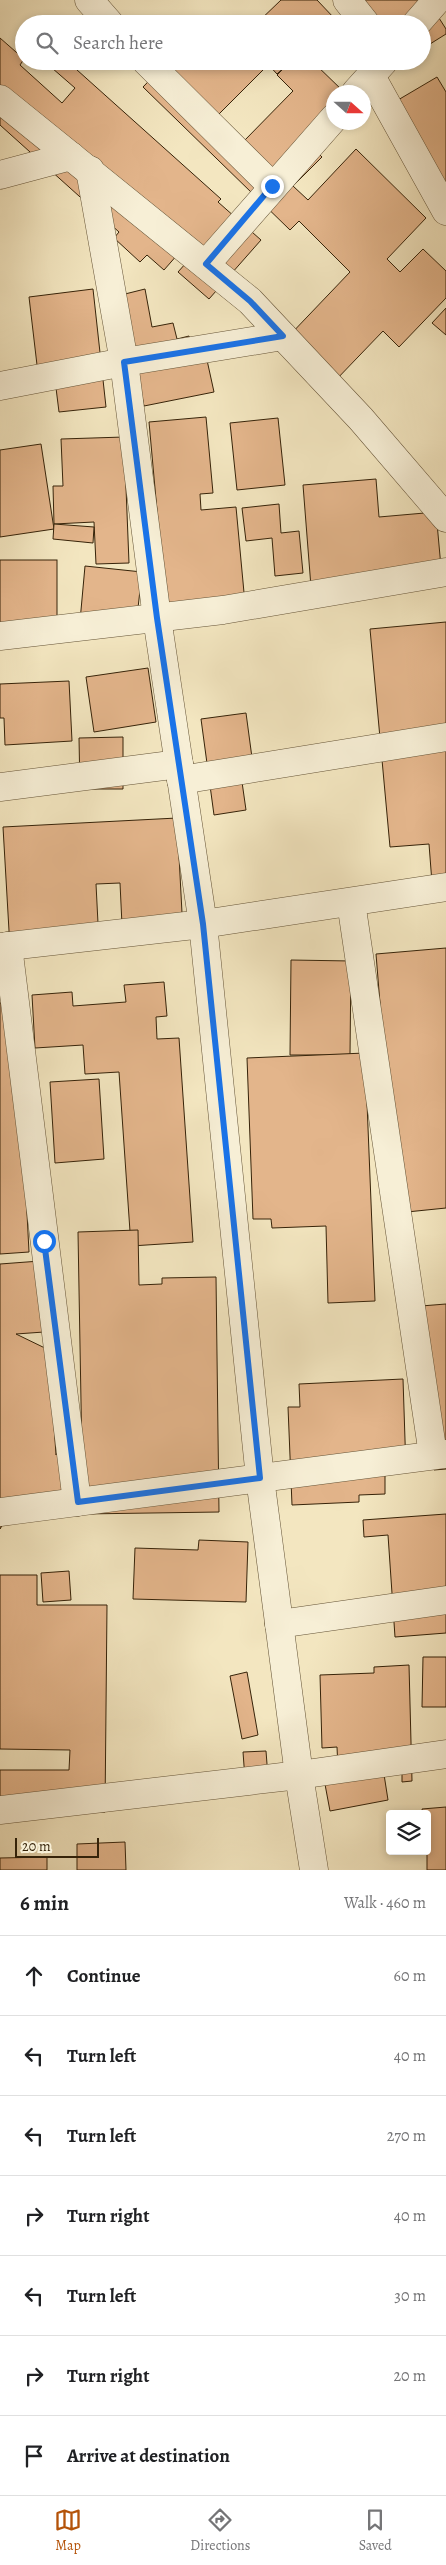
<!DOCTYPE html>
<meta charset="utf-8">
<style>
body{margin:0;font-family:Alegreya,serif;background:#f6f6f6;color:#202124}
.controls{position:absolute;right:15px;bottom:15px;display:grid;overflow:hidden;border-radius:5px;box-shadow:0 2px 8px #0003}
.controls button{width:45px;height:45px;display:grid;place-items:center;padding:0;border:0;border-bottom:1px solid #e0e0e0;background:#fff;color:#202124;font:25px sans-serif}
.compass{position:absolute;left:326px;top:85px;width:45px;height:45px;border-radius:50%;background:#fff;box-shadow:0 2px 8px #0003;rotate:111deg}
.scale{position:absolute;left:15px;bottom:12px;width:84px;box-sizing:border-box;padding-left:5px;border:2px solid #362309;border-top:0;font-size:14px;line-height:18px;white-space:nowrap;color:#362309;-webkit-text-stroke:4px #f7efd6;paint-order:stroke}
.stop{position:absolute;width:15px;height:15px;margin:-11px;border:4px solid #1a73e8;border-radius:50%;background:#fff}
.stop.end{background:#1a73e8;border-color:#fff;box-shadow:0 1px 5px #0008}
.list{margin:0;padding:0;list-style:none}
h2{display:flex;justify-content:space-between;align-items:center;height:65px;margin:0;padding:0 20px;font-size:21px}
h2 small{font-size:16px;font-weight:400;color:#757577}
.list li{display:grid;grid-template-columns:32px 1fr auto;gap:15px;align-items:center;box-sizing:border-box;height:80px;padding:0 20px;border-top:1px solid #e0e0e0}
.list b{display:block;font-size:19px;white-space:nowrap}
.list em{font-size:16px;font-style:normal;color:#757577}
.icon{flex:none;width:28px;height:28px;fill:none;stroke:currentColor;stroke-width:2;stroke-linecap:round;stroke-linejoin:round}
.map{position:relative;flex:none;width:446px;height:1870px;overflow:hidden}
.search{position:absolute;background:#fff;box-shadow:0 2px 8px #0003;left:15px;right:15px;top:15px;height:55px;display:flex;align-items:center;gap:12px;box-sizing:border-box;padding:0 18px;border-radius:28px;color:#757577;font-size:19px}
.sheet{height:625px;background:#fff}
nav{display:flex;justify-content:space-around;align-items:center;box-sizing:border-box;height:70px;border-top:1px solid #e0e0e0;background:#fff;font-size:14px;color:#757577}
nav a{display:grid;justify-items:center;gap:2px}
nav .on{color:#b45309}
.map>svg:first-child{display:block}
</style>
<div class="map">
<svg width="446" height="1870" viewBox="0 0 446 1870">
<rect width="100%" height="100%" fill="#f3e6c0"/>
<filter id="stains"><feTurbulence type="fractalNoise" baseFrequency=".004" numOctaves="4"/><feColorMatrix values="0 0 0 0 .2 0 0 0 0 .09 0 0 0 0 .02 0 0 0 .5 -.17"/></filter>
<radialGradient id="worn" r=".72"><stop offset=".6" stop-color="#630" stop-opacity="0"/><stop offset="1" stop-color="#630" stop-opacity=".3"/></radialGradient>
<g fill="#e3b58b" stroke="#362309">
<path d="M281,0H317L335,19L330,24H256Z"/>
<path d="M351,0H443L432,7L446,29V34L422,49V24H366Z"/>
<path d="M211,17L217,24H205Z"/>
<path d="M0,38L24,59L20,65L62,103L75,88L52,68L58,61H67L221,199L218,202L261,240L209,299L178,272L194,254L185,246L164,270L147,255L140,262L114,238L119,232L0,125Z"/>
<path d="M168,61H256L264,69L217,116L243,142L293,91L277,75L291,61H312L344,92H334V122L317,152L322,157L293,186L308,200L356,149L426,218L387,259L400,272L423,249L446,271V298L399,347L383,331L333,383L287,338L350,272L299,221L290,230L143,87Z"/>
<path d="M265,61H291L277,74Z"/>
<path d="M437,77L446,92V199L381,110Z"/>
<path d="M93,289L106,407L59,412L55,380L39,382L29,297Z"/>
<path d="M145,289L152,327L173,323L177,339L189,336L192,353L205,351L214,392L144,406L121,295Z"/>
<path d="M446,308V335L432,323Z"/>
<path d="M206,417L213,493L200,494L201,510L236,507L246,614L167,621L149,422Z"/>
<path d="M278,418L285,485L237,490L230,423Z"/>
<path d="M124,437L129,563L96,564L94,522L54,524L53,486H63L61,439Z"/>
<path d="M41,444L54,529L0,537V450Z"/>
<path d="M376,479L379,517L436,512L441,567L311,587L303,485Z"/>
<path d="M279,504L281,533L299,531L303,573L275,576L272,538L246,541L242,508Z"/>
<path d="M54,524L94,527L93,543L53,539Z"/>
<rect x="0" y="560" width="57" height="81"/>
<path d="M85,566L142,572L136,626L80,621Z"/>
<path d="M446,622V895L433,896L429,844L390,847L370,629Z"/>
<path d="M148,668L156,722L94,732L86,677Z"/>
<path d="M69,681L72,741L5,745L4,718H0V684Z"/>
<path d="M246,713L255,780L242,782L246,810L214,815L201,719Z"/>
<path d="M123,737V789H80L79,738Z"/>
<path d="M177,818L183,932L122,925L120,883L96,884L99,943L10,948L3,827Z"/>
<path d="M446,948V1208L397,1213L376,954Z"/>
<path d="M291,960L351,961L350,1055H290Z"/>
<path d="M164,982L167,1016L156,1017L157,1039L179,1038L193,1242L131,1246L119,1072L85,1074L83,1045L35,1048L32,995L72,992L73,1006L126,1002L124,985Z"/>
<path d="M16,1002L29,1252L0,1254V1003Z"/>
<path d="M365,1053L375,1301L328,1303L326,1226L272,1228L271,1219H253L247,1058Z"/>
<path d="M99,1079L104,1159L55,1163L50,1082Z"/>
<path d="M138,1230L139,1285L162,1284V1278L216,1277L219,1512L83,1514L78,1232Z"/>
<path d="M40,1261L44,1332L16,1334L49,1350L56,1455L61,1445L66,1516L11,1511L0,1529V1264Z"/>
<path d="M446,1304V1469L434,1470L421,1306Z"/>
<path d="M403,1379L406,1470L385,1471V1494L359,1495V1502L292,1505L288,1407H300L299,1384Z"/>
<path d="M446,1514V1633L395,1637L388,1535L364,1537L363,1520Z"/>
<path d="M199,1540L248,1542L246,1602L133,1599L135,1548L198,1550Z"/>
<path d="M69,1571L71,1600L43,1602L41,1573Z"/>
<path d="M0,1575H37V1605H107L105,1812L0,1811V1770H69L70,1750L0,1749Z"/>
<path d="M423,1657H446V1707H422Z"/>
<path d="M409,1665L412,1781L402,1782V1767L338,1769L337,1747L322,1748L320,1675L374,1673V1667Z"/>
<path d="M247,1672L258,1735L242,1739L230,1676Z"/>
<path d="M266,1751L268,1777L245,1779L243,1752Z"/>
<path d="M383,1768L388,1800L330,1811L324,1779Z"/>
<path d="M446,1807V1870H427V1814H423L422,1809Z"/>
<path d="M125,1842L126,1870H77V1844Z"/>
<path d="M47,1857V1870H0V1858Z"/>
</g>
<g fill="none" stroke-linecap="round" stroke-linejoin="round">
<defs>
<g id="minor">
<path d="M89,0L110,24"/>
<path d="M347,0L366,24"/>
<path d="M416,24L437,0"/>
<path d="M146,61L272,186"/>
<path d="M371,76L446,211"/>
<path d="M356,92L384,61"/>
<path d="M0,99L250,301L361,419L446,518"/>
<path d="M90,170L124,362L157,618L203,924L260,1478L299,1775L314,1870"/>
<path d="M0,175L71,156"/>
<path d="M206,264L334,118"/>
<path d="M0,386L124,362L283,336"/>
<path d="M0,636L223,610L446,572"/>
<path d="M181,780L446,737"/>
<path d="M0,787L179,764"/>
<path d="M351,902L433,1455"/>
<path d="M8,946L77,1502"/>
<path d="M0,947L203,924L446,887"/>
<path d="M0,1512L446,1454"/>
<path d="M279,1624L446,1600"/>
<path d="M0,1810L299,1775L446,1754"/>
</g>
</defs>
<use href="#minor" stroke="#655437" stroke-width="29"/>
<use href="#minor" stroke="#f7efd6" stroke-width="28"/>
</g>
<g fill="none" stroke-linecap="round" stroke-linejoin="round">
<path stroke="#1a73e8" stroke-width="6" d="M44,1241L78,1502L260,1478L203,924L157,618L124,362L283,336L250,301L206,264L272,186"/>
</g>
<rect width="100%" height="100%" filter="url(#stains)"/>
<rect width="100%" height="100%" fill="url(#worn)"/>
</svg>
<div class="controls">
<button><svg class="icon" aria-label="layers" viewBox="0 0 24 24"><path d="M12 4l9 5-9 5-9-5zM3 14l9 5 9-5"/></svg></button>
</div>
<svg class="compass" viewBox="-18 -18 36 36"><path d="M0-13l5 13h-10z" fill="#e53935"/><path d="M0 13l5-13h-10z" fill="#757577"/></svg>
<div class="scale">20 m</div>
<div class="stop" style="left:44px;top:1241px"></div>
<div class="stop end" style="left:272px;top:186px"></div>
<div class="search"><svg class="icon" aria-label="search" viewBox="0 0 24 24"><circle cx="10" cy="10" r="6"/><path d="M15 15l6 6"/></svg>Search here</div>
</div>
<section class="sheet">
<h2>6 min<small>Walk · 460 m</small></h2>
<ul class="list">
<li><svg class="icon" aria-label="ahead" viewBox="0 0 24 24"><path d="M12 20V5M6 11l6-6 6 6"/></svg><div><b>Continue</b></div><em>60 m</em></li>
<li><svg class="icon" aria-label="left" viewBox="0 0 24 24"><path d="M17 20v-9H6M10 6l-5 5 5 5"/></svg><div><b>Turn left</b></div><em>40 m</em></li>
<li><svg class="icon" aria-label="left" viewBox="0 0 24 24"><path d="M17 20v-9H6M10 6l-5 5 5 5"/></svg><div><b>Turn left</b></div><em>270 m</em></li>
<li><svg class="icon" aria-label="right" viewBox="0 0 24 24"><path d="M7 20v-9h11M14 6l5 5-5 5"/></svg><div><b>Turn right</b></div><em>40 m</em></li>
<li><svg class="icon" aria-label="left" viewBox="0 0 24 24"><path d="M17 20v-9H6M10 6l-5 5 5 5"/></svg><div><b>Turn left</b></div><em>30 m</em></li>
<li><svg class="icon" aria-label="right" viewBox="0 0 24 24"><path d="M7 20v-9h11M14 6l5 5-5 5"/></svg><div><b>Turn right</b></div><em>20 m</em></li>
<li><svg class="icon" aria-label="arrive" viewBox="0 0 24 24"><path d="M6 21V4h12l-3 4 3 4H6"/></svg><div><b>Arrive at destination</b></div></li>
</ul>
</section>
<nav>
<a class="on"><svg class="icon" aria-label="map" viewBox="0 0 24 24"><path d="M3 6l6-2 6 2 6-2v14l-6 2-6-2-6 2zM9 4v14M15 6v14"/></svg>Map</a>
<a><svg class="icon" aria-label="directions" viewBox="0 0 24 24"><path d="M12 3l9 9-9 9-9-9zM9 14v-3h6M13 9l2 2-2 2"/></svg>Directions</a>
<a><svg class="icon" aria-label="saved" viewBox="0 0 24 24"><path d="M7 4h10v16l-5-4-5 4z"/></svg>Saved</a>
</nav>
